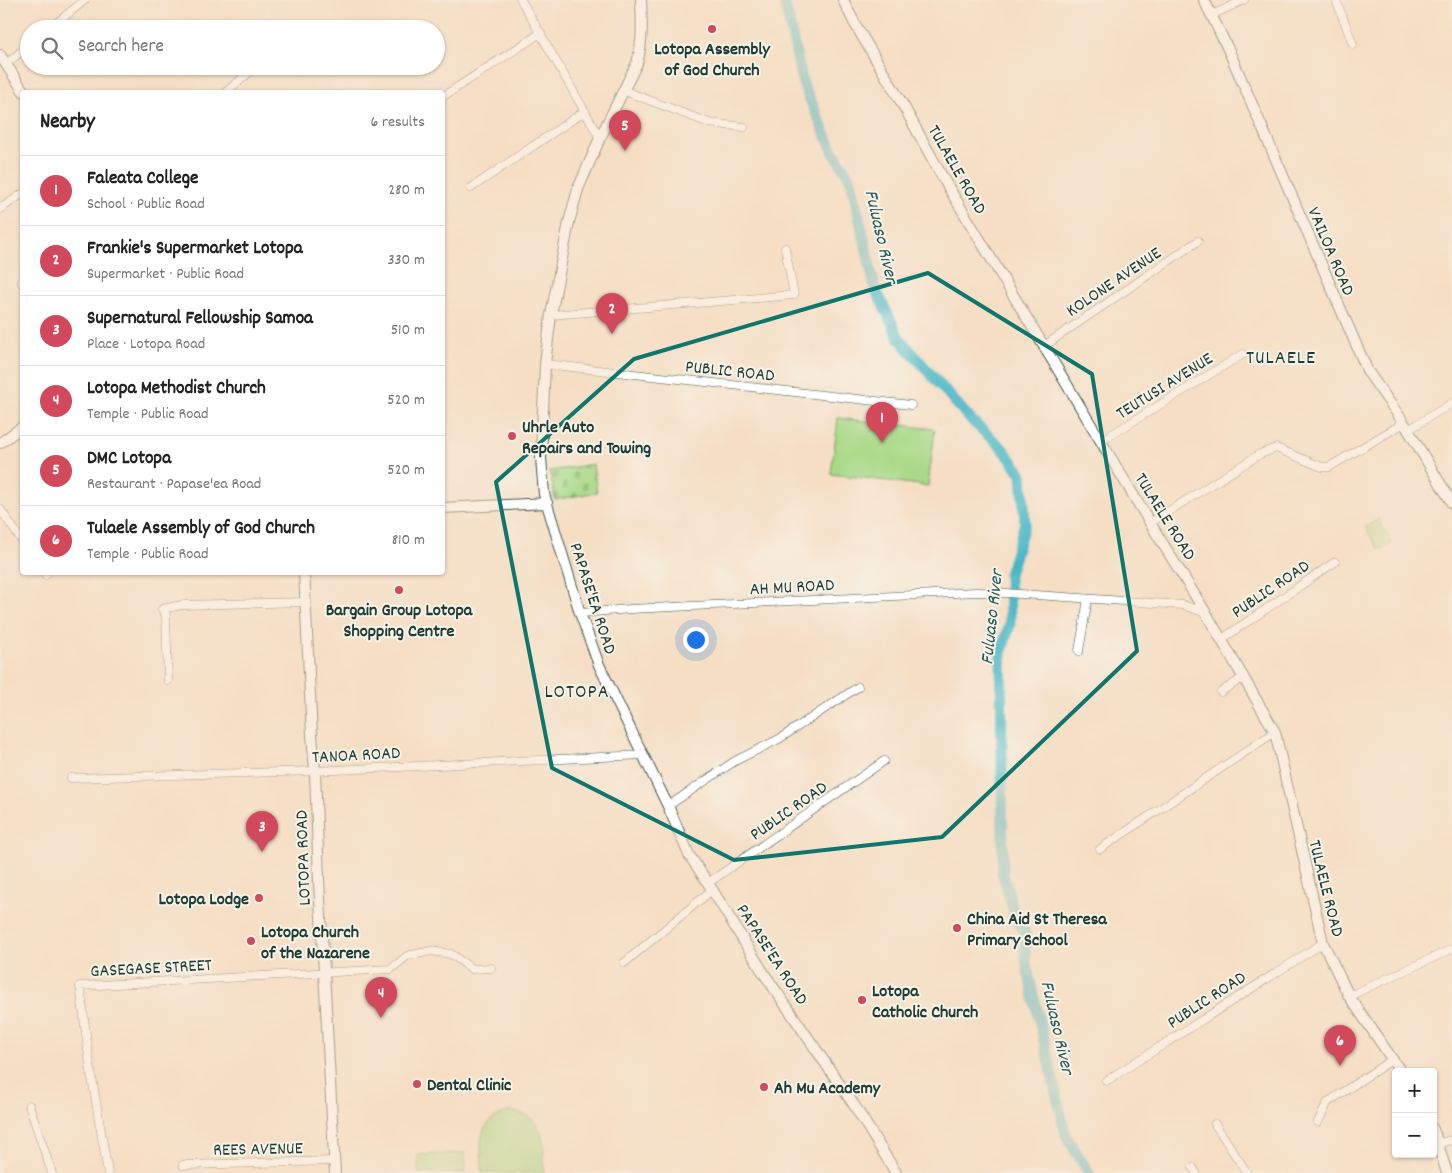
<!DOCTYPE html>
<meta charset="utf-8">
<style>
body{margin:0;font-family:Dekko,sans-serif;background:#f6f6f6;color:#222}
.controls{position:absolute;right:15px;bottom:15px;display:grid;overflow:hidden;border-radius:5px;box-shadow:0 1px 4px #0004}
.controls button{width:45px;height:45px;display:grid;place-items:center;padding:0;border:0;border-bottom:1px solid #e0e0e0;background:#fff;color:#222;font:25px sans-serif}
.you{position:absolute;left:695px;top:639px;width:18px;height:18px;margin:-12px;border:4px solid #fff;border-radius:50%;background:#1a73e8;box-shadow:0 0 0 8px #1a73e833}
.badge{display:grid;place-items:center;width:32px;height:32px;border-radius:50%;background:#d1495b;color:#fff;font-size:16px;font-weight:700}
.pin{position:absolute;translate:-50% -41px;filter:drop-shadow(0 1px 2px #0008)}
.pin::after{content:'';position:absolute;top:26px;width:18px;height:15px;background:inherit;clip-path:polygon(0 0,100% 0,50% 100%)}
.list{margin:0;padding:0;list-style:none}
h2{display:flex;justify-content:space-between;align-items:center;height:65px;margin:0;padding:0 20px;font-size:21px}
h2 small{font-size:16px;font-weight:400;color:#767676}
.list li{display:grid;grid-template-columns:32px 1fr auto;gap:15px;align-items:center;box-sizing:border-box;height:70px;padding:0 20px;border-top:1px solid #e0e0e0}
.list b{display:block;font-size:19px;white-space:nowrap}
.list p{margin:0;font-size:16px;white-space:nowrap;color:#767676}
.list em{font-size:16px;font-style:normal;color:#767676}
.icon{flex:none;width:28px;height:28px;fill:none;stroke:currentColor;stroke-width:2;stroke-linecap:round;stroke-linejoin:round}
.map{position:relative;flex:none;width:1452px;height:1173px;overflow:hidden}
.search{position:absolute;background:#fff;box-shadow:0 1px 4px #0004;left:20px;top:20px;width:425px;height:55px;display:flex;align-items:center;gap:12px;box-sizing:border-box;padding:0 18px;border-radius:28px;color:#767676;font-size:19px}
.panel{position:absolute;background:#fff;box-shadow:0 1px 4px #0004;left:20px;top:90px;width:425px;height:485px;border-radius:5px}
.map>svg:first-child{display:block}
</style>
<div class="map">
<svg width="1452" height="1173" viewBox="0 0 1452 1173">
<defs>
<pattern id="cemetery-stones" width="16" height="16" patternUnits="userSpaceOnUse" patternTransform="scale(1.25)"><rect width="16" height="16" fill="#a8d987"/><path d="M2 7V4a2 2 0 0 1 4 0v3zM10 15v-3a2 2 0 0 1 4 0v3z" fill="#90bb75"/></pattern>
</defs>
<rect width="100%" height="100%" fill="#f7f3e8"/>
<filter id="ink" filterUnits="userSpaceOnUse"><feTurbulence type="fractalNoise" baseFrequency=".02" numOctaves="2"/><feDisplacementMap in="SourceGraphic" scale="10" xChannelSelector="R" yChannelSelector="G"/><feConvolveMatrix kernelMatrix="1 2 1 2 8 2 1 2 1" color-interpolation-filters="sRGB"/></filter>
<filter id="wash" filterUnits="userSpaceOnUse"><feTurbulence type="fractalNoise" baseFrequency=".0096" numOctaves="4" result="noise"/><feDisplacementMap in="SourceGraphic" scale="20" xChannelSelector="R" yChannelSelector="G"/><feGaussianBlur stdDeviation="1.12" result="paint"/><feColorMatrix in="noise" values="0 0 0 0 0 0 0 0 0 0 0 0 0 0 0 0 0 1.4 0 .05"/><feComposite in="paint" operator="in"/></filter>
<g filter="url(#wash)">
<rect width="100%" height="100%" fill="#f5dec4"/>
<path fill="url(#cemetery-stones)" stroke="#648b5e" d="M593,464L597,492L555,500L550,471Z"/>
<g fill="#a8d987" stroke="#648b5e">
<path d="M838,418L935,429L928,486L831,474Z"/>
<path d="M1378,519L1392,543L1379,550L1365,527Z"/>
<path d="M511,1111C548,1117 543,1143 544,1173H482C481,1143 475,1120 511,1111Z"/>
<path d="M465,1153L466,1173H418V1155Z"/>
</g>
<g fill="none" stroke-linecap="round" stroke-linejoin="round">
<path stroke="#4ab6c6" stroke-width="11" d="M784,0L803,84L833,151L851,180L875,288L899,338L971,420L1003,449L1022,474L1025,523L1009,574L1010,624L1001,653L1003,874L1015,917L1025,933L1026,963L1066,1136L1089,1173"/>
</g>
</g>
<g filter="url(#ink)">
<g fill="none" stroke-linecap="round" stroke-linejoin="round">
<defs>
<g id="street">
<path d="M521,0L600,138"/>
<path d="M1336,0L1353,44"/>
<path d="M1212,15L1244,0"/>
<path d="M49,29L85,0"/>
<path d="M6,64L29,45"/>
<path d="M625,91L709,123L744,127"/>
<path d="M226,92L252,70"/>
<path d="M442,97L541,33"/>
<path d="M471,188L585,111"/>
<path d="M0,209L22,194"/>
<path d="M22,282V283"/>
<path d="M551,315L794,295L785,248"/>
<path d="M1044,346L1198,241"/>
<path d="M545,364L911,405"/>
<path d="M1408,430L1452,403"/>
<path d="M1101,441L1243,354"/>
<path d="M0,509L22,541"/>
<path d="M1150,523L1260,454L1276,448L1322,467H1329L1404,423"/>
<path d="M44,572L46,575"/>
<path d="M580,613L631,609L976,592L1006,593L1183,605L1206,613"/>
<path d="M1222,639L1335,562"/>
<path d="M1079,651L1088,599"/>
<path d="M168,681L166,615L162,609L182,605L304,602"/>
<path d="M1221,692L1244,677"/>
<path d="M71,778L315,771L643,755"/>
<path d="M668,806L735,761L779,739L858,687"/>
<path d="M1100,849L1275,732"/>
<path d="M708,883L884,761"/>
<path d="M624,963L712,890"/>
<path d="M1349,996L1452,949"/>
<path d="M1106,1081L1323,943"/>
<path d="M29,1105L52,1173"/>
<path d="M1318,1122L1328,1102L1393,1059"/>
<path d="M1215,1124L1247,1173"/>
<path d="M1439,1143L1452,1140"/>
<path d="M183,1165L335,1161"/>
<path d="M1193,1168L1196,1173"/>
<path d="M108,1173L90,1066L80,986L391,969L407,956L431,951L451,954L472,969L491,968"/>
</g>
<g id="secondary">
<path d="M641,0C642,22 643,42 637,63L600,138L578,189L569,222L551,315L545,364L541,458L544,494L580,613L599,665L668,806L689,855L708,883L763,972L854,1105L896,1173"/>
<path d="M843,0L855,24L903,105L944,180L1150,523L1206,613L1275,732L1323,943L1349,996L1401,1072"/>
<path d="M1204,0L1229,51L1368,372L1404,423L1452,503"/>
<path d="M0,55L24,92"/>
<path d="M0,443L22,427"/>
<path d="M442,508L547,503"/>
<path d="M304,572L312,735L315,771L319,880L335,1173"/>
<path d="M1433,1129L1447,1173"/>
</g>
</defs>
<use href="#street" stroke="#3f554a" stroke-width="9"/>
<use href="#secondary" stroke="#3f554a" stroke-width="12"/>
<use href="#street" stroke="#fff" stroke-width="8"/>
<use href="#secondary" stroke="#fff" stroke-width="10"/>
</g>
</g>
<path d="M0 0H1452V1173H0ZM928,273L1092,374L1137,651L942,837L734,860L552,768L496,482L634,359Z" fill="#f5dec4" fill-opacity=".55" fill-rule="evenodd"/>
<path fill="none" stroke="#0f766e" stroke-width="4" stroke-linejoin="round" d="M928,273L1092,374L1137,651L942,837L734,860L552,768L496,482L634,359Z"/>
<g fill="#d1495b" stroke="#f7f3e8" stroke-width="2">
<circle cx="712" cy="29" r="5"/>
<circle cx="512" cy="436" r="5"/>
<circle cx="399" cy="590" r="5"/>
<circle cx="259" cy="898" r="5"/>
<circle cx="957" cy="928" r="5"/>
<circle cx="251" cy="941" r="5"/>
<circle cx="862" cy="1000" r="5"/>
<circle cx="417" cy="1084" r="5"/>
<circle cx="764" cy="1087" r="5"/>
</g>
<g text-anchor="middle" stroke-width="4" stroke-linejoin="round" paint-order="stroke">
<g font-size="18" font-weight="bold" fill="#1f3d34" stroke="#f7f3e8" text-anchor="start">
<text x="712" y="54" text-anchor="middle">Lotopa Assembly<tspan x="712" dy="21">of God Church</tspan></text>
<text x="522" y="432">Uhrle Auto<tspan x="522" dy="21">Repairs and Towing</tspan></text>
<text x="399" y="615" text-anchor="middle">Bargain Group Lotopa<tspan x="399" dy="21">Shopping Centre</tspan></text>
<text x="249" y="904" text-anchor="end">Lotopa Lodge</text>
<text x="967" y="924">China Aid St Theresa<tspan x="967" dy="21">Primary School</tspan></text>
<text x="261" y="937">Lotopa Church<tspan x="261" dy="21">of the Nazarene</tspan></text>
<text x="872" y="996">Lotopa<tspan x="872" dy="21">Catholic Church</tspan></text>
<text x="427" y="1090">Dental Clinic</text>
<text x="774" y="1093">Ah Mu Academy</text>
</g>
<g font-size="18" fill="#1f3d34" stroke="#f7f3e8">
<text transform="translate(958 169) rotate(60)" y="6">TULAELE ROAD</text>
<text transform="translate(1332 251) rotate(67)" y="6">VAILOA ROAD</text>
<text transform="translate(1113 281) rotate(-34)" y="6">KOLONE AVENUE</text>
<text transform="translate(730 370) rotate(6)" y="6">PUBLIC ROAD</text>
<text transform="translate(1164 385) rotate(-32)" y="6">TEUTUSI AVENUE</text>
<text transform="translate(1166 516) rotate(58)" y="6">TULAELE ROAD</text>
<text transform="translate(792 586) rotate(-3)" y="6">AH MU ROAD</text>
<text transform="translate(1270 588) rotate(-34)" y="6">PUBLIC ROAD</text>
<text transform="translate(594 598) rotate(72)" y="6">PAPASE'EA ROAD</text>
<text transform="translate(356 754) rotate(-3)" y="6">TANOA ROAD</text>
<text transform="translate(788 810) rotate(-35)" y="6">PUBLIC ROAD</text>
<text transform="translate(302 858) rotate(-92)" y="6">LOTOPA ROAD</text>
<text transform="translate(1327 888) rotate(76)" y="6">TULAELE ROAD</text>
<text transform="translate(773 954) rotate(57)" y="6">PAPASE'EA ROAD</text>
<text transform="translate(151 967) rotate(-3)" y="6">GASEGASE STREET</text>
<text transform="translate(1206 999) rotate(-33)" y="6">PUBLIC ROAD</text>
<text transform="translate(258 1148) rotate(-1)" y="6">REES AVENUE</text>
</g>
<g font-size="19" font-style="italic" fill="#2a5b58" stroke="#f7f3e8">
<text transform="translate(883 236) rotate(77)" y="7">Fuluaso River</text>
<text transform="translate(990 617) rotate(-84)" y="7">Fuluaso River</text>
<text transform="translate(1059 1027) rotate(77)" y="7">Fuluaso River</text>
</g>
<g font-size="20" letter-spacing="1" fill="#1f3d34" stroke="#f7f3e8">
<text x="1281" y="363">TULAELE</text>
<text x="577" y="697">LOTOPA</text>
</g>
</g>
</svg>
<div class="controls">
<button>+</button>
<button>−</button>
</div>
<div class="you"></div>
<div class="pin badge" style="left:882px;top:443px">1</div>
<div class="pin badge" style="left:612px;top:334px">2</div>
<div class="pin badge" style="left:262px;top:852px">3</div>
<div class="pin badge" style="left:381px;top:1018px">4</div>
<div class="pin badge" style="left:625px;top:151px">5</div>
<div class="pin badge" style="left:1340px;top:1066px">6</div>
<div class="search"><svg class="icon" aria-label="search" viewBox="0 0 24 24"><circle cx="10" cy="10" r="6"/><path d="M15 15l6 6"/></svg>Search here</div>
<section class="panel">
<h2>Nearby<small>6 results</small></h2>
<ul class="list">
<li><span class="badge">1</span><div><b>Faleata College</b><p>School · Public Road</p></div><em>280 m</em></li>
<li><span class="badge">2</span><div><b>Frankie's Supermarket Lotopa</b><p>Supermarket · Public Road</p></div><em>330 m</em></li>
<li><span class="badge">3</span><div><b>Supernatural Fellowship Samoa</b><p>Place · Lotopa Road</p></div><em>510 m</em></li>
<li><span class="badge">4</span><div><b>Lotopa Methodist Church</b><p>Temple · Public Road</p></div><em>520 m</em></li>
<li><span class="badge">5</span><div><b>DMC Lotopa</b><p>Restaurant · Papase'ea Road</p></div><em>520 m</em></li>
<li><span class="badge">6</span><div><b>Tulaele Assembly of God Church</b><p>Temple · Public Road</p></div><em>810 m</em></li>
</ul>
</section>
</div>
